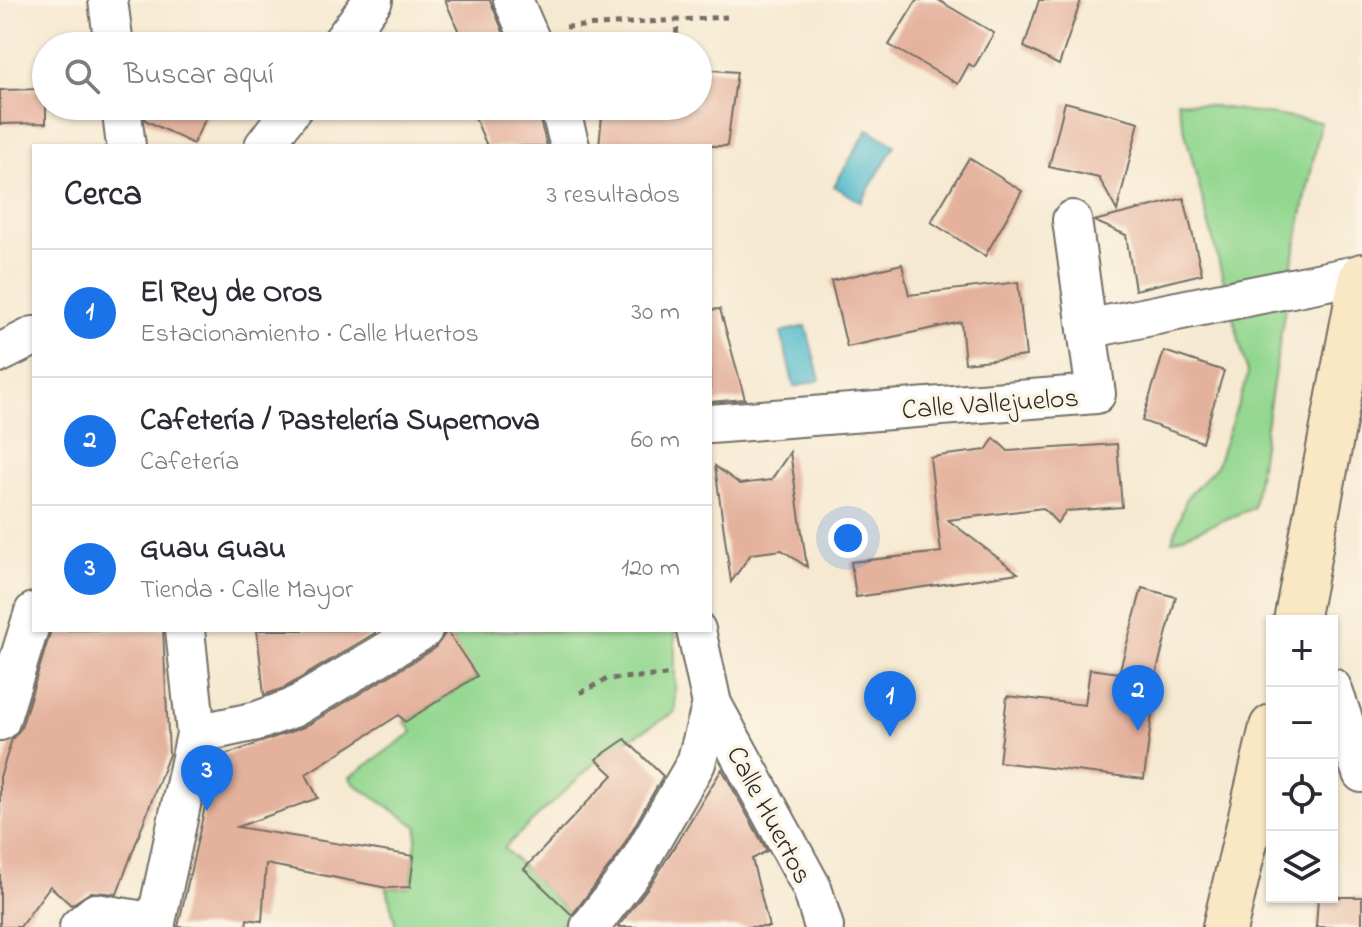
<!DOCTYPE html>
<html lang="es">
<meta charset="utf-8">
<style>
body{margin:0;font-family:"Indie Flower",sans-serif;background:#f7f7f7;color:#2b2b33}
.controls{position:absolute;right:24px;bottom:24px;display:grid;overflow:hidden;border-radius:0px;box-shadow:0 2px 6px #0004}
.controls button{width:72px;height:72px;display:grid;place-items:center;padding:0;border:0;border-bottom:2px solid #e1e1e2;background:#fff;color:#2b2b33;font:40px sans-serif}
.you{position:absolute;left:848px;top:538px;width:28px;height:28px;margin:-20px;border:6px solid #fff;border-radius:50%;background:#1a73e8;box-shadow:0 0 0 12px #1a73e833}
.badge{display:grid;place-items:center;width:52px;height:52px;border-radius:50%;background:#1a73e8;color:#fff;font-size:26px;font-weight:700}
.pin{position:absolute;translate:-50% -66px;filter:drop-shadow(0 2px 4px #0008)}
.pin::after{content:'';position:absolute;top:42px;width:28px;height:24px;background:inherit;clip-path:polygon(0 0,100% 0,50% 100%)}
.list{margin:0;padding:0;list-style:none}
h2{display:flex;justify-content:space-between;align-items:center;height:104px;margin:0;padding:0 32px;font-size:34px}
h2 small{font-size:26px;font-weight:400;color:#7c7c81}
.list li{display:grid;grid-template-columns:52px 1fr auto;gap:24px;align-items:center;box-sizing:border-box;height:128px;padding:0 32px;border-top:2px solid #e1e1e2}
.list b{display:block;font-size:30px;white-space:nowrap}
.list p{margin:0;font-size:26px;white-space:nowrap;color:#7c7c81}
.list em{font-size:26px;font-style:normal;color:#7c7c81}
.icon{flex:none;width:44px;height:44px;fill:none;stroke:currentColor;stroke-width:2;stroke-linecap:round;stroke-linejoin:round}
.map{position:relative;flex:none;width:1362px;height:927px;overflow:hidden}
.search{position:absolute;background:#fff;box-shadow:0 2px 6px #0004;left:32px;top:32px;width:680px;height:88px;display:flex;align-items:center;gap:20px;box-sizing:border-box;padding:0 28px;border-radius:44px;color:#7c7c81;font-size:30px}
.panel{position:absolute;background:#fff;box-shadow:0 2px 6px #0004;left:32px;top:144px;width:680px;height:488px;border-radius:0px}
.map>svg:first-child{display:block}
</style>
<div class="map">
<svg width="1362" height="927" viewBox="0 0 1362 927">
<rect width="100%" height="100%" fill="#fcf5e5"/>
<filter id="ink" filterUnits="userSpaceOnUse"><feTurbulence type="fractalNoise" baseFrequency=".0125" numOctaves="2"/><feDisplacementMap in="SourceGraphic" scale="16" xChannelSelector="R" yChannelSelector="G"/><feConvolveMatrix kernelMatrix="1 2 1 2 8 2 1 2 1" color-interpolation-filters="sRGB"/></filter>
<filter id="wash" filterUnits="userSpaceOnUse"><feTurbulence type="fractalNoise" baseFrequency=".006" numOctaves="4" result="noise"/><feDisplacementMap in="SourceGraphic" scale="32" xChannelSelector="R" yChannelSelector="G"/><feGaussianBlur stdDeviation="1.8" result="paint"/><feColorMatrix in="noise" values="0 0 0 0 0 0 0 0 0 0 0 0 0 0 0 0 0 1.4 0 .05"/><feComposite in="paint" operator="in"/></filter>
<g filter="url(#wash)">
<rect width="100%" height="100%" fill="#f6e9d1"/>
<g fill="#92d78f" stroke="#5e815d" stroke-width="2">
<path d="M1177,101L1321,122L1291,270L1253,508L1172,541L1187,497L1216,467L1248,375Z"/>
<path d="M675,630V712L604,754L504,848L571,914L558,927H396L387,888L410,887L418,827L353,783L350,777L413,732L405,722L476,677L447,631Z"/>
</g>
<g fill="#4fb9cc" stroke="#3d727c" stroke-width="2">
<path d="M868,129L895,145L861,202L834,186Z"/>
<path d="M806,326L820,380L794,387L781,332Z"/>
</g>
<g id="blocks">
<g fill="#e4b19c">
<path d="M445,0H490L509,46H465Z"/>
<path d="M917,0H938L994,33L974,67L969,64L958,84L889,45Z"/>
<path d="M1039,0H1081L1059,65L1024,47Z"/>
<path d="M698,69L737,72L727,146H599L603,106H698Z"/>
<path d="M46,89V123L0,124V90Z"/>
<path d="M1065,102L1139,122L1117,211L1099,178L1049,167Z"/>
<path d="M143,106H212L193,144L145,120Z"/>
<path d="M470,106H536L547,146H487Z"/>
<path d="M969,158L1022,191L985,256L931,222Z"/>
<path d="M1184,198L1202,274L1135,290L1126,235L1094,221Z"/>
<path d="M902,264L909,295L1018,282L1026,356L965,363L961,322L847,347L831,281Z"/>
<path d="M720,309L745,399L710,402V310Z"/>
<path d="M1164,351L1224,371L1202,442L1142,421Z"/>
<path d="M994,438L1008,451L1117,444L1122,507L1066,511L1057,523L1043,508L948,520L1018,573L856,597L851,562L941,552L930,457L986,450Z"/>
<path d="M790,452L807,567L782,550L751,554L731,582L715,466L740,484L771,480Z"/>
<path d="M1142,588L1176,597L1158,666L1144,779L999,762L1007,696L1085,705L1090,669L1119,673Z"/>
<path d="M51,630H163L169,754L117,894L91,892L71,905L50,886L20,927H0V777L12,739L21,728Z"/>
<path d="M257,630H375V633L284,688L264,695Z"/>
<path d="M447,631L477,676L405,722L399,715L306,774L318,798L237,827L414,856L410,887L387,888L266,864L262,921L247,919L246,927H178L216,758L304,727L434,649Z"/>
<path d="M625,739L663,776L618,855L572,915L524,869L613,775L596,759Z"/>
<path d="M722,769L767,851L752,859L769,927H618L655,878Z"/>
<path d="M1318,897H1362V927H1316Z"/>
</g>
</g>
</g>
<g filter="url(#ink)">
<use href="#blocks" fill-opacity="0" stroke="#726e65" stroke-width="2"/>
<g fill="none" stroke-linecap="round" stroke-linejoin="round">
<defs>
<g id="street">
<path d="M108,0L114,46"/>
<path d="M513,0L533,46"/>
<path d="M339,46L373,0"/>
<path d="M121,106L126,146"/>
<path d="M559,106L570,146"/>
<path d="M264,146L294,106"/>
<path d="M1087,329L1362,274"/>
<path d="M0,353L34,336"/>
<path d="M710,424L1096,394L1072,220"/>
<path d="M696,630L712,704L812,888L824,927"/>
<path d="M1332,688L1362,773"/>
<path d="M0,721L34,612"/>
<path d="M196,734L257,721L293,708L423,630"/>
<path d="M79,927L96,913L156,923"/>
<path d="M155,927L196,734L185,630"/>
<path d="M590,927L636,867L696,763L712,704"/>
</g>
<g id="secondary">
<path d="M1296,621L1362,276"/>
<path d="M1225,927L1272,727"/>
</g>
</defs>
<use href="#street" stroke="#726e65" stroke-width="42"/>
<use href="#secondary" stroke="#726e65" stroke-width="48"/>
<g stroke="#726e65" stroke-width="5" stroke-dasharray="6 6" stroke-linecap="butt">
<path d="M566,27L727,17"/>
<path d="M676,46L677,20"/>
<path d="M580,693L607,679L668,675"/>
</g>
<use href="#street" stroke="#fff" stroke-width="38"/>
<use href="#secondary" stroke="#fae7c3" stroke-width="44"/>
</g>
</g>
<g text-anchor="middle" stroke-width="7" stroke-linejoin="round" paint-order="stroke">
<g font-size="28" fill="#2b2b2b" stroke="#fcf5e5">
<text transform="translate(990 402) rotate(-4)" y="10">Calle Vallejuelos</text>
<text transform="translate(771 814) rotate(62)" y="10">Calle Huertos</text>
</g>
</g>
</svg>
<div class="controls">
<button>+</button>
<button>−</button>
<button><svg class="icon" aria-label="locate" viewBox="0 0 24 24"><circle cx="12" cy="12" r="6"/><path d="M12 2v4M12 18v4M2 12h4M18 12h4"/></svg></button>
<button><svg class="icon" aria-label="layers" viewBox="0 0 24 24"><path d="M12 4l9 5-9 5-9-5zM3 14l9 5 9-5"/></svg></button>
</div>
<div class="you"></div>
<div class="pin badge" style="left:890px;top:737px">1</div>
<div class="pin badge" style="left:1138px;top:731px">2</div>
<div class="pin badge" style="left:207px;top:811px">3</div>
<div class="search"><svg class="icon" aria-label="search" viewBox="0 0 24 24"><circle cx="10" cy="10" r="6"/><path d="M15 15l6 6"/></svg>Buscar aquí</div>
<section class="panel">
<h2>Cerca<small>3 resultados</small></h2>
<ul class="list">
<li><span class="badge">1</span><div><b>El Rey de Oros</b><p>Estacionamiento · Calle Huertos</p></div><em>30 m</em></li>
<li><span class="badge">2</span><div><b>Cafetería / Pastelería Supernova</b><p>Cafetería</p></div><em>60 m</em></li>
<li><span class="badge">3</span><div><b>Guau Guau</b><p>Tienda · Calle Mayor</p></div><em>120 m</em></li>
</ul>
</section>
</div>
